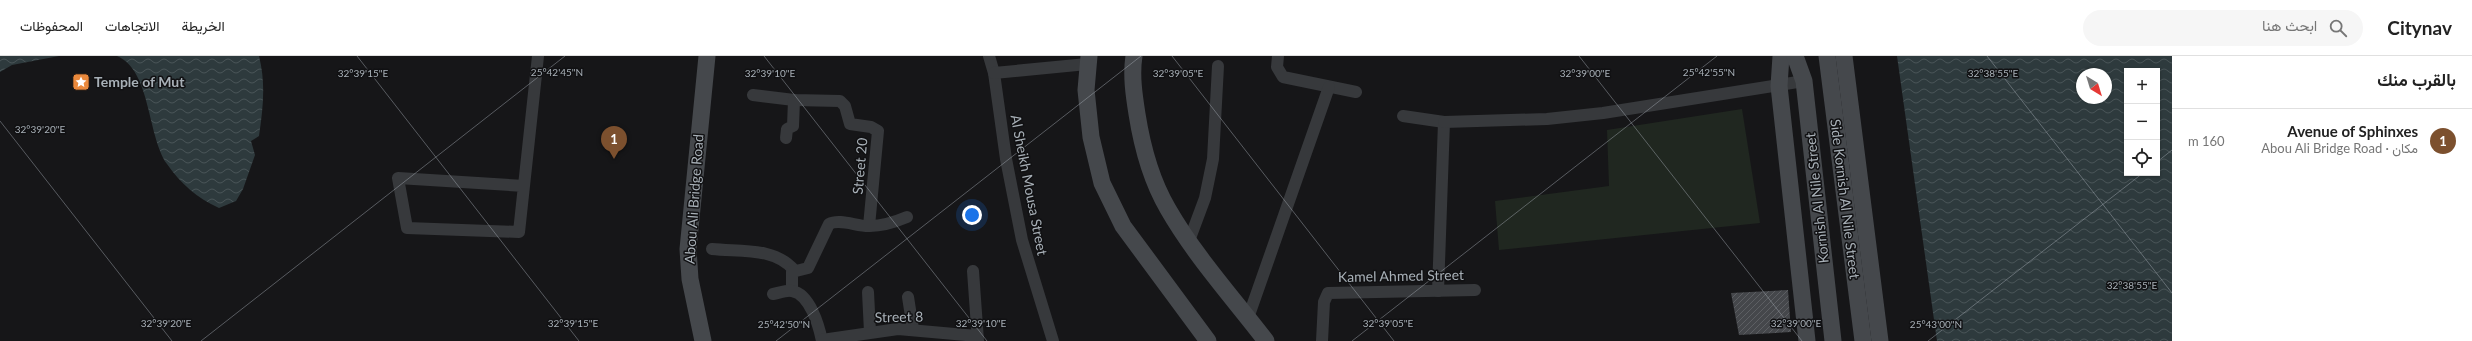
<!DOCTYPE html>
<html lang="ar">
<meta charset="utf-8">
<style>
body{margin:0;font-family:Lato,Vazirmatn,sans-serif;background:#f6f6f6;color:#222;direction:rtl}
.controls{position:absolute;right:12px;top:12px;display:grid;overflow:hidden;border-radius:0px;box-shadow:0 1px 3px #0004}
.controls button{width:36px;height:36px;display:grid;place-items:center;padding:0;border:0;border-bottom:1px solid #e0e0e0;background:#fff;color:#222;font:20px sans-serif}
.compass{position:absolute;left:2076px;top:12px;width:36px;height:36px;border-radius:50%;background:#fff;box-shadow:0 1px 3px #0004;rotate:142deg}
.you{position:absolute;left:972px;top:159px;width:14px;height:14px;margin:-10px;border:3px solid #fff;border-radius:50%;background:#1a73e8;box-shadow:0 0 0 6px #1a73e833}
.badge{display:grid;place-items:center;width:26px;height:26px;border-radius:50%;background:#7c502e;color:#fff;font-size:13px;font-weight:700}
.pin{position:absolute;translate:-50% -33px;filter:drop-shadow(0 1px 2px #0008)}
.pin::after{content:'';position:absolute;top:21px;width:14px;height:12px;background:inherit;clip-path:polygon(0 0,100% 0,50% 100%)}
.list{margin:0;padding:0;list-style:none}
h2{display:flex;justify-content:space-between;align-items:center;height:52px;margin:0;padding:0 16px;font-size:17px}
h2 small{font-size:13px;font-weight:400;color:#767676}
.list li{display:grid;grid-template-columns:26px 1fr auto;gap:12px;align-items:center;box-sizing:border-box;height:64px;padding:0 16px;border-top:1px solid #e0e0e0}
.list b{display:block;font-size:15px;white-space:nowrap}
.list p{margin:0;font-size:13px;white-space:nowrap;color:#767676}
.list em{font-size:13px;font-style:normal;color:#767676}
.icon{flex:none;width:22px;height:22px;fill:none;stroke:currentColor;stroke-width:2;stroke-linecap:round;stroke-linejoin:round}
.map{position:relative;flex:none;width:2172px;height:285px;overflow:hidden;direction:ltr}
header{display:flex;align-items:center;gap:24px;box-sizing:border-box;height:56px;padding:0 20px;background:#fff;border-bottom:1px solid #e0e0e0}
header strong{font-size:19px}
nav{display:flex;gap:22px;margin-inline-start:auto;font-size:14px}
.search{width:280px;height:36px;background:#f6f6f6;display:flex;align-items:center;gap:10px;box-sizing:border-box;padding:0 14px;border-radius:22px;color:#767676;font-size:15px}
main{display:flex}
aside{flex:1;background:#fff}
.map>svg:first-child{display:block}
</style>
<header>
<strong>Citynav</strong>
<div class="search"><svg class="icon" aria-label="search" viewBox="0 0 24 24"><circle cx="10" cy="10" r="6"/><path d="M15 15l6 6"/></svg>ابحث هنا</div>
<nav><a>الخريطة</a><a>الاتجاهات</a><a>المحفوظات</a></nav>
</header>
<main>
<aside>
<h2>بالقرب منك<small></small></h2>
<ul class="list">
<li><span class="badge">1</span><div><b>Avenue of Sphinxes</b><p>مكان · Abou Ali Bridge Road</p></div><em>160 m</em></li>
</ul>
</aside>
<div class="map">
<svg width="2172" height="285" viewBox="0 0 2172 285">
<defs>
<pattern id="water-waves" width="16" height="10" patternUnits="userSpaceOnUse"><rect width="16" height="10" fill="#2e3a3d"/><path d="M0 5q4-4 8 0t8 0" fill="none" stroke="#495457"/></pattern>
<pattern id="building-hatch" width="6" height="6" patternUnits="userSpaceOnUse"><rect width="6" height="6" fill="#45474b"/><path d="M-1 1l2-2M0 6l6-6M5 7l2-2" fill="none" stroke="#5d5f63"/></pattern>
</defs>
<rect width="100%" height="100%" fill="#161618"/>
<path fill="#202720" d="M1742,53L1760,167L1499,194L1495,145L1609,130L1607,74Z"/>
<g fill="url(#water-waves)" fill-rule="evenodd">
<path d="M0,0H59L12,9L0,16Z"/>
<path d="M117,0H259C266,28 263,52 259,80L251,85L255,99L243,133L236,145L219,152C197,142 181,128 167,108C147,79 151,14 117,0Z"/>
<path d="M1897,0H2172V285H1937ZM2127,15H2157V117H2127ZM2082,18H2106V42H2082Z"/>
</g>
<path fill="url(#building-hatch)" d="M1788,234L1791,276L1739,279L1731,237Z"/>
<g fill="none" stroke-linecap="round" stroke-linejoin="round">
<g stroke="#37393c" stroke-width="12">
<path d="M989,0L994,17L1006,103L1022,184L1053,285"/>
<path d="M1278,0L1277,11L1283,21L1356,36"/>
<path d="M994,17L1087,8"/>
<path d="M753,39L794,44L840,45L845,50L850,68L871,71L878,75L869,170"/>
<path d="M1403,60L1444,66L1438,235"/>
<path d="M1444,66L1547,63L1603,57L1804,25"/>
<path d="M786,82L787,73L793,70L794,44"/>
<path d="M524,130L398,122L407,172L519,176L538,0"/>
<path d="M1189,185L1205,142L1213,103L1218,10"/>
<path d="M712,193C741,196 774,191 794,214"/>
<path d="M973,215L978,285"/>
<path d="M792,235V216L808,212L829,168C840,162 858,171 870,170C884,170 895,166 907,161"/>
<path d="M868,236L870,276"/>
<path d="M773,238C779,237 786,234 792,235C810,238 819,270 822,285"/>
<path d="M908,241L913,273"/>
<path d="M1248,262L1329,31"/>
<path d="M822,284L898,273L977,280"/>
<path d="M1322,285L1324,246L1328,237L1475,234"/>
</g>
<g stroke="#45484c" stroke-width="17">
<path d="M1089,0L1086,34L1091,81L1102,127L1123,170L1208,285"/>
<path d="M1134,0C1131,19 1134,39 1137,58C1142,90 1151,124 1168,153C1195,200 1233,242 1266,285"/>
<path d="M1781,0L1779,30L1807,285"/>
<path d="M1795,0L1804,25L1833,285"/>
<path d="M1827,0L1863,285"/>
<path d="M1844,0L1880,285"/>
<path d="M703,285L690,223L688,193L707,0"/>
</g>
</g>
<path fill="none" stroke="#a8b0b7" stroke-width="1" stroke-opacity="0.45" d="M357,0L579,285M764,0L987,285M1172,0L1394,285M1579,0L1802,285M1987,0L2172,237M0,65L172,285M2157,106L2172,94M201,285L565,0M776,285L1141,0M1352,285L1717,0M1928,285L2143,117"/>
<defs>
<symbol id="sight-square" viewBox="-11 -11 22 22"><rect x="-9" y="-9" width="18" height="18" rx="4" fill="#ea893c" stroke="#111113"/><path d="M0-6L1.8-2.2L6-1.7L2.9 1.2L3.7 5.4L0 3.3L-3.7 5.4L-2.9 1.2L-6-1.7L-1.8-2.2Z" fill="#fff"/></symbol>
</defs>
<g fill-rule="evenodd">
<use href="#sight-square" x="71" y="16" width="20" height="20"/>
</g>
<g text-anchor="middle" stroke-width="3" stroke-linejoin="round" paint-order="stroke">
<g font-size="14" font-weight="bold" fill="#a8b0b7" stroke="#111113" text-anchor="start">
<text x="94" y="31">Temple of Mut</text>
</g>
<g font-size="14" fill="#a8b0b7" stroke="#111113">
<text transform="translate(860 110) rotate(-85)" y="5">Street 20</text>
<text transform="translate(1029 129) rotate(79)" y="5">Al Sheikh Mousa Street</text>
<text transform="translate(1817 142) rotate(-96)" y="5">Kornish Al Nile Street</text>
<text transform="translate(694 143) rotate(-86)" y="5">Abou Ali Bridge Road</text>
<text transform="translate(1845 143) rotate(83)" y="5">Side Kornish Al Nile Street</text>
<text transform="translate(1401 220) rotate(-1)" y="5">Kamel Ahmed Street</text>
<text transform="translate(899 261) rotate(-1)" y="5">Street 8</text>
</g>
</g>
<g font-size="10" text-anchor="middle" fill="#a8b0b7" stroke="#111113" stroke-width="3" stroke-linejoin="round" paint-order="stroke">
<text x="557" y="20">25°42'45"N</text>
<text x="1709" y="20">25°42'55"N</text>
<text x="363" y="21">32°39'15"E</text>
<text x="1993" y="21">32°38'55"E</text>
<text x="770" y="21">32°39'10"E</text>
<text x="1178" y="21">32°39'05"E</text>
<text x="1585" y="21">32°39'00"E</text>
<text x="40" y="77">32°39'20"E</text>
<text x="2132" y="233">32°38'55"E</text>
<text x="166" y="271">32°39'20"E</text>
<text x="573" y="271">32°39'15"E</text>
<text x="981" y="271">32°39'10"E</text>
<text x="1388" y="271">32°39'05"E</text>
<text x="1796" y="271">32°39'00"E</text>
<text x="784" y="272">25°42'50"N</text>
<text x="1936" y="272">25°43'00"N</text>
</g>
</svg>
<div class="controls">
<button>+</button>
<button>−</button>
<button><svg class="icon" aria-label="locate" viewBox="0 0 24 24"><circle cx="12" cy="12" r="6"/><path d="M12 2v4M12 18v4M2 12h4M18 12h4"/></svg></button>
</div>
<svg class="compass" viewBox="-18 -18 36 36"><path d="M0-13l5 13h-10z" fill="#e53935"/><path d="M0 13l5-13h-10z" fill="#767676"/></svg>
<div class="you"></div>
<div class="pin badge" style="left:614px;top:103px">1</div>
</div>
</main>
